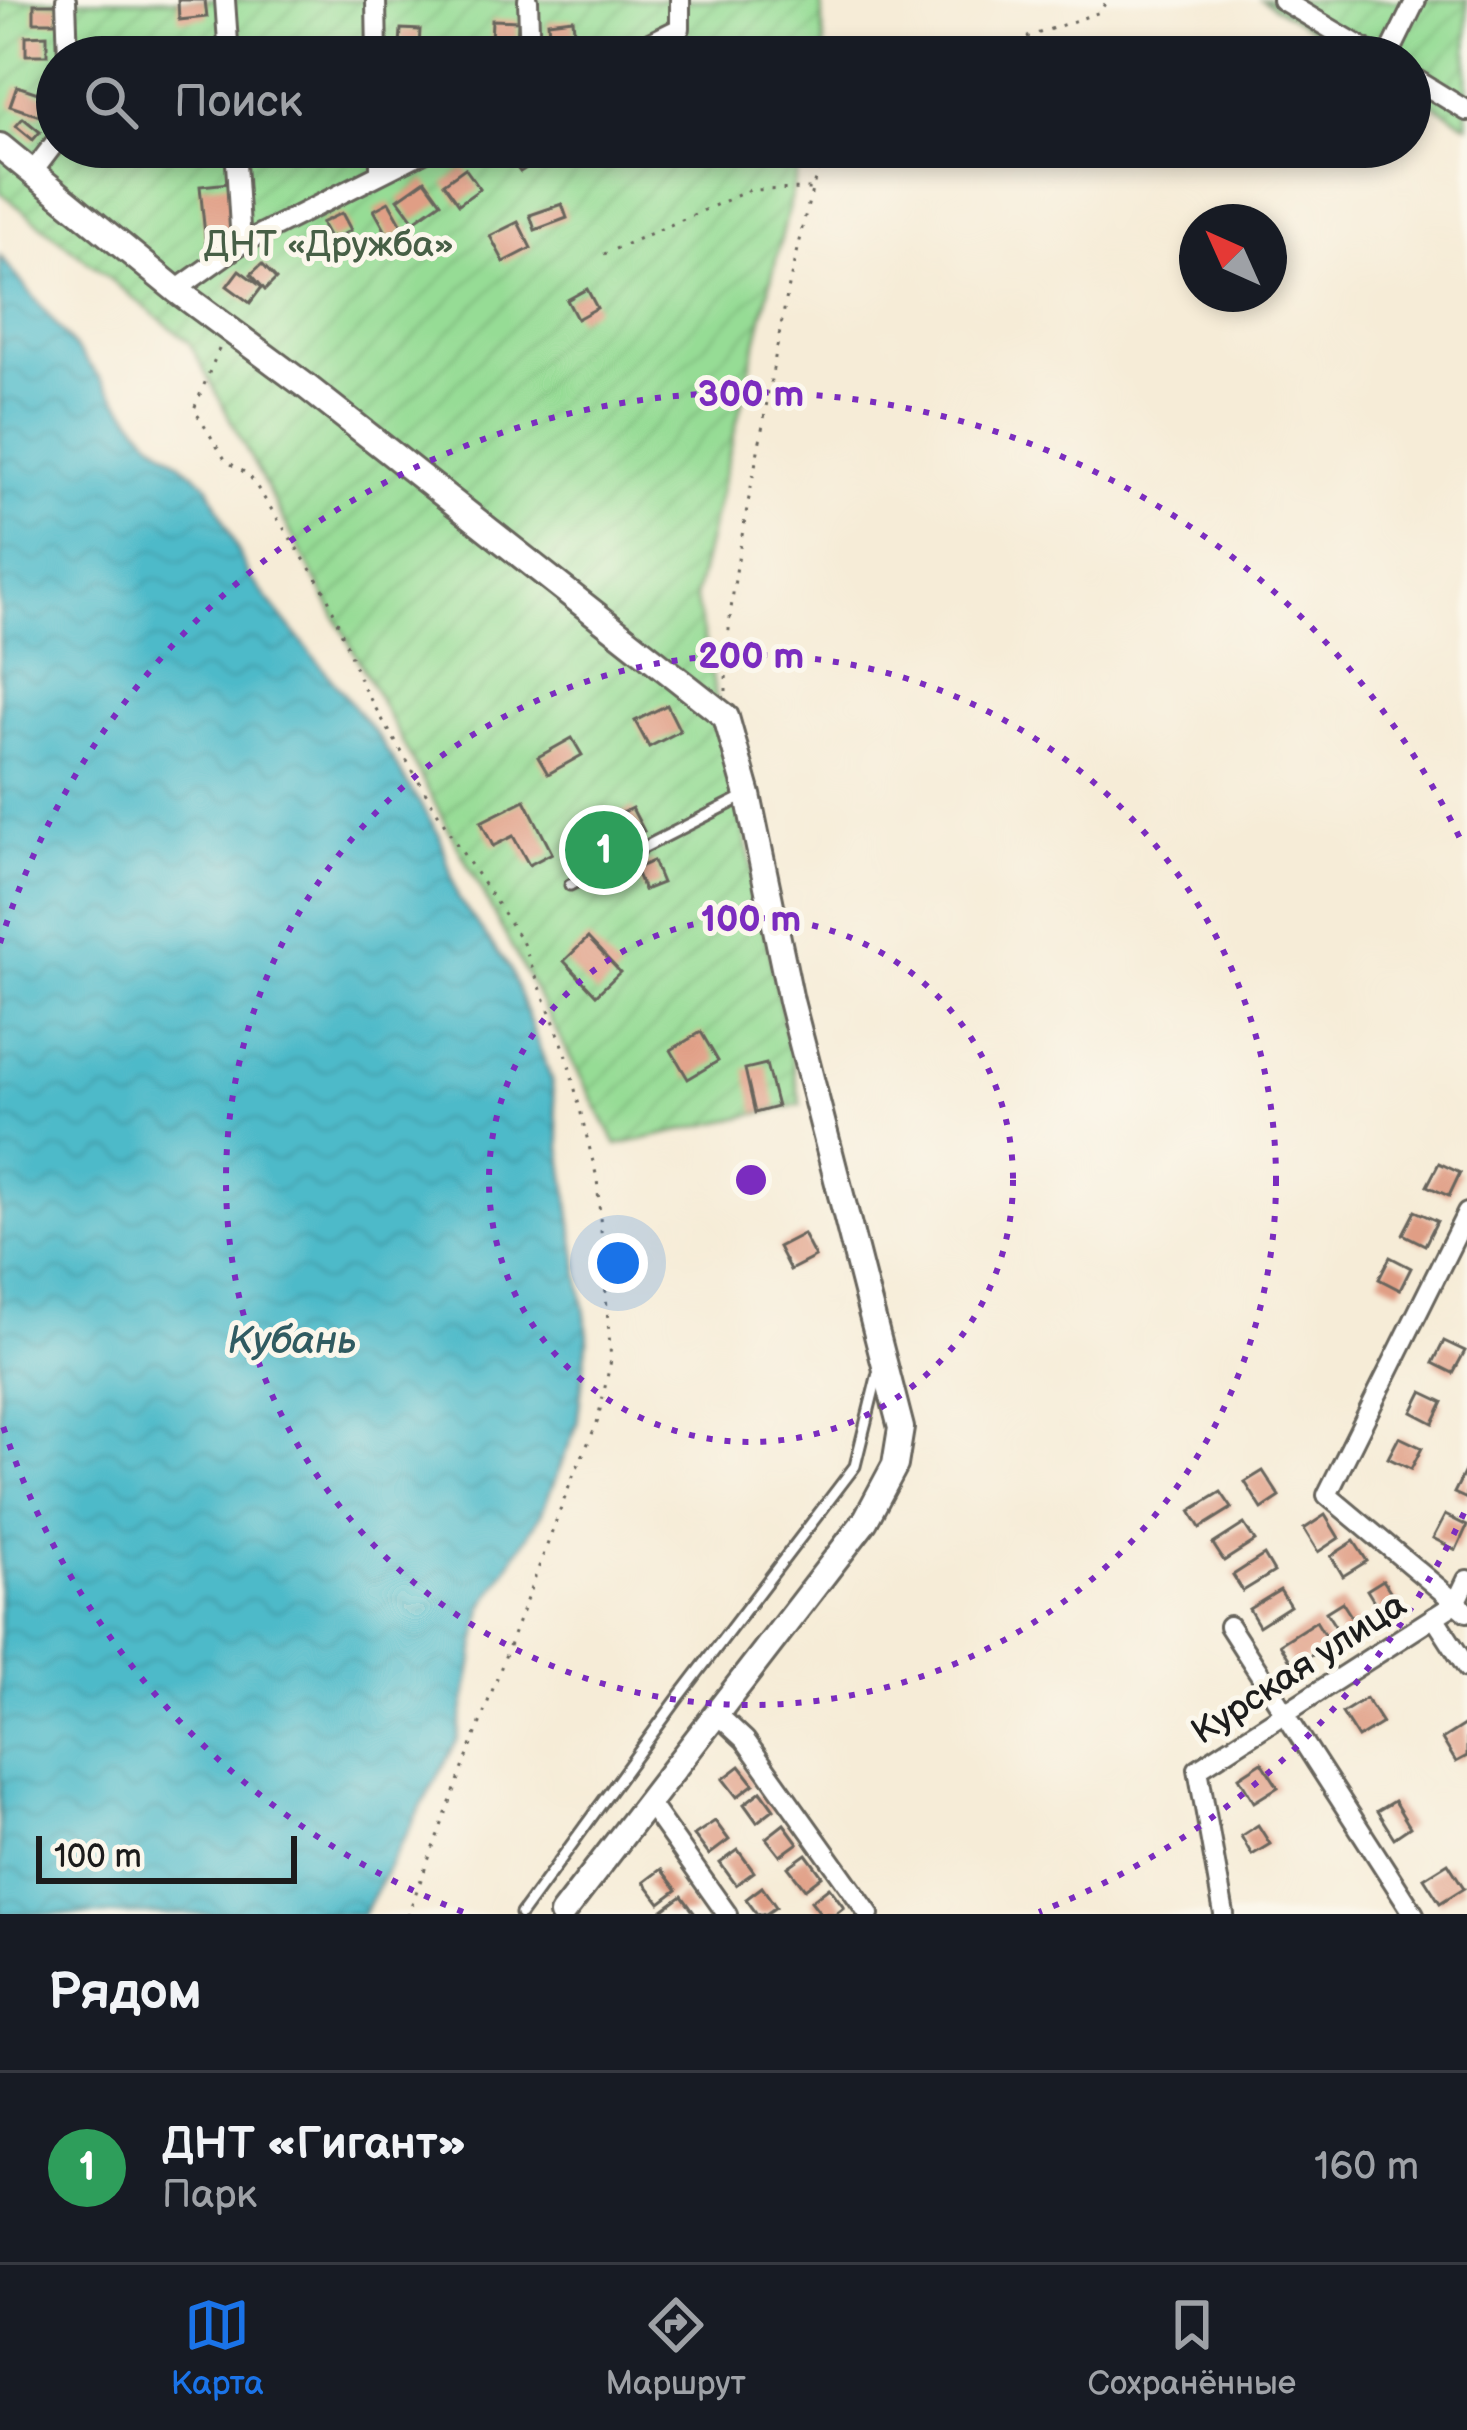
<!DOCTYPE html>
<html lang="ru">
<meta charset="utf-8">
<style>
body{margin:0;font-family:"Balsamiq Sans",sans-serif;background:#242831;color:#f1f3f6}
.compass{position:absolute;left:1179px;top:204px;width:108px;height:108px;border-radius:50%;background:#171b24;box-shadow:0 6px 18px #0003;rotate:315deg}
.scale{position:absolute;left:36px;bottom:30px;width:261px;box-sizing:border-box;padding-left:12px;border:6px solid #1c1c1c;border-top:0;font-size:33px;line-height:42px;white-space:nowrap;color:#1c1c1c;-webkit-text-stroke:9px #fbf7ec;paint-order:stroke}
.you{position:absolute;left:618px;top:1263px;width:42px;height:42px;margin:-30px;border:9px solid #fff;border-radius:50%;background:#1a73e8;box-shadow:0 0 0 18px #1a73e833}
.badge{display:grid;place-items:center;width:78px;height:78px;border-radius:50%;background:#1a73e8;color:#fff;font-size:39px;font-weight:700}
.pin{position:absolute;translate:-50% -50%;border:6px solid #fff;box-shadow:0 3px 12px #0006}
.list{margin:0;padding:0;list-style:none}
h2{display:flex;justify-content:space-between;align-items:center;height:156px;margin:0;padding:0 48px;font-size:51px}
h2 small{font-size:39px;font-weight:400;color:#9ea1a6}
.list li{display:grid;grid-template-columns:78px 1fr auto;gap:36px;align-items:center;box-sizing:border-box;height:192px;padding:0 48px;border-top:3px solid #363941}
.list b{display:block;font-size:45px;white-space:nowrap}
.list p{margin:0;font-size:39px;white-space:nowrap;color:#9ea1a6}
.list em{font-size:39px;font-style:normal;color:#9ea1a6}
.icon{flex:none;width:66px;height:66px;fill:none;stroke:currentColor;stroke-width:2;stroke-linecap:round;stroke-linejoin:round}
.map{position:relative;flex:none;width:1467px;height:1914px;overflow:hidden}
.search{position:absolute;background:#171b24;box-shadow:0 6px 18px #0003;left:36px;right:36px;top:36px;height:132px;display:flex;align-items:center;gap:30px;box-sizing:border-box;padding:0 42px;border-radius:66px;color:#9ea1a6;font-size:45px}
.sheet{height:348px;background:#171b24}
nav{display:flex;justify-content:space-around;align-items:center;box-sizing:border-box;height:168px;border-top:3px solid #363941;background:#171b24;font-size:33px;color:#9ea1a6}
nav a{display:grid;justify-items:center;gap:6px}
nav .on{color:#1a73e8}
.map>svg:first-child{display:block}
</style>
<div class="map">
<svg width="1467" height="1914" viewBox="0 0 1467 1914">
<defs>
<pattern id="garden-furrows" width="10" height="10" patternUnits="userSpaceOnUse" patternTransform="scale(3)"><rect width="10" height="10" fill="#96dc95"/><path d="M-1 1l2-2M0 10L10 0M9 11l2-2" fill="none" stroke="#81bc80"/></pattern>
<pattern id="water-waves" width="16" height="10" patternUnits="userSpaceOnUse" patternTransform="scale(3)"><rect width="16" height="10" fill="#4ebac9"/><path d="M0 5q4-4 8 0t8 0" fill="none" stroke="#449fac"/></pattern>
</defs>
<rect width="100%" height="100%" fill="#fbf7ec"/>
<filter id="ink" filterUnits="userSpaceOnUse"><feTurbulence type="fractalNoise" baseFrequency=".00833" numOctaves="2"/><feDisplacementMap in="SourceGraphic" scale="24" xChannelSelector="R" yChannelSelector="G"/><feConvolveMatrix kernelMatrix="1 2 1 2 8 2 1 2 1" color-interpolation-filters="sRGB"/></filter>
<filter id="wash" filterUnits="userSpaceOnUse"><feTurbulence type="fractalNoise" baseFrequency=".004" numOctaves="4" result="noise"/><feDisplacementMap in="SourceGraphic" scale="48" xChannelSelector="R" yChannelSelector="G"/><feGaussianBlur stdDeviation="2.7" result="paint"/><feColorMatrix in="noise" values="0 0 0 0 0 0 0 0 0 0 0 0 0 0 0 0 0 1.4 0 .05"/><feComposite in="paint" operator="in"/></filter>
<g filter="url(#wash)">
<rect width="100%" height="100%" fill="#f6ecd7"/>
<g fill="url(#garden-furrows)" stroke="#597c58" stroke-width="3">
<path d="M0,0H821L825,57H57V147H803L695,596L801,1104L617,1145L189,342L0,192Z"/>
<path d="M1262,0H1467V125L1410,90V57H1356Z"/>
</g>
<path fill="url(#water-waves)" stroke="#356b72" stroke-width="3" d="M0,256L148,437L208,485L249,576L379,738L440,836L458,898L510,969L551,1079L588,1335L577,1425L541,1514L483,1607L458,1739L363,1914H0Z"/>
<g id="blocks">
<g fill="#e09e85">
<path d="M178,0H205L207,17L179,20Z"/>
<rect x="34" y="4" width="25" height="18"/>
<path d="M573,19L575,41L550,43L548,22Z"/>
<path d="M492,20L518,21L517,43L491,42Z"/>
<path d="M401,29L420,30L419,47H400Z"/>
<path d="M47,35V55H26V36Z"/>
<path d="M205,41L206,57H187L186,43Z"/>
<path d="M255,44V57H240V45Z"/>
<path d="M368,47L369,57H349L348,49Z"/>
<path d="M17,86L47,96L40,116L10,106Z"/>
<path d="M23,118L40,132L33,140L16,126Z"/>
<path d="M512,147H518L531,165L520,172L505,152Z"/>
<path d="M465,168L480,189L459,204L444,183Z"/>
<path d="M425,180L441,202L414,221L398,199Z"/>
<path d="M230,183L236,242L206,245L200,186Z"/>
<path d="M389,202L405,230L390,239L374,210Z"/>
<path d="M562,204L567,218L535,230L530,215Z"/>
<path d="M342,213L351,230L331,241L321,223Z"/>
<path d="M518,222L531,248L504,262L490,236Z"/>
<path d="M262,264L276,279L265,290L251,274Z"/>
<path d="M239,270L262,287L250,303L227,286Z"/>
<path d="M587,289L597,308L577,319L567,300Z"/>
<path d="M667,705L680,731L649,747L635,721Z"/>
<path d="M572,738L582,755L548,774L538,757Z"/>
<path d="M525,800L552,853L529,865L513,836L493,846L481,822Z"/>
<path d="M632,808L644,831L617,844L605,821Z"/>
<path d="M653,861L662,883L644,890L635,869Z"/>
<path d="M588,938L620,972L596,995L564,961Z"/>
<path d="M701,1032L718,1061L688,1079L671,1050Z"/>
<path d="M766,1064L777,1107L755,1113L745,1069Z"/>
<path d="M1439,1163L1460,1173L1449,1196L1427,1186Z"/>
<path d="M1415,1211L1437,1221L1425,1245L1403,1234Z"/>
<path d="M803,1234L815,1257L790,1270L778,1247Z"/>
<path d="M1390,1257L1411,1268L1400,1290L1379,1279Z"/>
<path d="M1444,1341L1465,1351L1453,1373L1433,1363Z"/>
<path d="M1422,1392L1443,1402L1433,1423L1412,1412Z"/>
<path d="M1399,1437L1422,1448L1411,1469L1388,1458Z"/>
<path d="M1467,1467V1499L1454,1493Z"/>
<path d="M1263,1471L1280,1497L1262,1509L1245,1482Z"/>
<path d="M1221,1492L1232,1508L1200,1528L1190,1511Z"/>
<path d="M1325,1515L1339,1538L1318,1552L1304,1529Z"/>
<path d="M1445,1515L1467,1526L1456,1550L1433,1538Z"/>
<path d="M1244,1524L1255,1541L1224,1561L1213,1544Z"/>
<path d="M1354,1541L1367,1561L1343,1576L1331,1556Z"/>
<path d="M1264,1555L1274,1572L1243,1591L1233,1575Z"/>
<path d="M1383,1580L1403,1611L1386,1621L1367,1590Z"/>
<path d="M1280,1590L1290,1606L1259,1626L1249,1609Z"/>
<path d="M1342,1602L1362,1633L1346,1643L1326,1612Z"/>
<path d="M1316,1621L1330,1644L1294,1667L1280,1644Z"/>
<path d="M1366,1698L1382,1723L1358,1738L1342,1713Z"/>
<path d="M1467,1723V1756L1456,1762L1442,1739Z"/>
<path d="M1262,1762L1278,1787L1254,1802L1239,1777Z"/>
<path d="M740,1766L754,1784L737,1797L723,1779Z"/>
<path d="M761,1791L774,1809L757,1822L744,1804Z"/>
<path d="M1394,1801L1410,1827L1394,1838L1377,1811Z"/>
<path d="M715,1821L729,1840L709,1855L694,1835Z"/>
<path d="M784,1824L798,1843L780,1856L766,1838Z"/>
<path d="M1258,1825L1270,1844L1252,1855L1241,1836Z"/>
<path d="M738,1850L754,1872L736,1885L720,1863Z"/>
<path d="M806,1854L822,1876L805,1889L788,1867Z"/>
<path d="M1448,1863L1464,1888L1440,1903L1424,1878Z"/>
<path d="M661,1869L677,1890L660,1903L644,1882Z"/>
<path d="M762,1887L776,1907L766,1914H757L746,1899Z"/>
<path d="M829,1887L844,1907L835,1914H821L811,1901Z"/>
<path d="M682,1896L695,1914H666L663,1910Z"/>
</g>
</g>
</g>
<g filter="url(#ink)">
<use href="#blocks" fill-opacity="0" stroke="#68655d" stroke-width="3"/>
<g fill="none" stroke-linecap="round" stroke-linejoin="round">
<defs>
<g id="service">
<path d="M570,885L743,797"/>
<path d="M521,1914L679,1697L855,1466L878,1373"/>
</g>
<g id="minor">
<path d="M66,0L68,57"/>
<path d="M225,0L229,57"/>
<path d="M376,0L377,57"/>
<path d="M528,0L530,57"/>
<path d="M1282,0L1378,57"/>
<path d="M621,57L680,28V0"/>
<path d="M1388,57L1416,0"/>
<path d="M1410,76L1467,111"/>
<path d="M235,147L241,244"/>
<path d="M380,147V173"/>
<path d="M32,173L57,140"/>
<path d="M176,290L241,244L434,147"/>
<path d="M1467,1213L1327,1495L1467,1612"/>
<path d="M1434,1617L1467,1668"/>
<path d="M1229,1626L1414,1914"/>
<path d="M717,1714L745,1740L869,1914"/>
<path d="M647,1801L727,1914"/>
<path d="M1224,1914L1198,1769L1456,1603L1467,1580"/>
</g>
<path id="tertiary" d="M0,146L176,290L307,387L726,717L748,795L791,1001L901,1428L895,1465L865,1521L562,1914"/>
</defs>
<use href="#service" stroke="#68655d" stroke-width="15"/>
<use href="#minor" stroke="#68655d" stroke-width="24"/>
<use href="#tertiary" stroke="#68655d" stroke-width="30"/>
<g stroke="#68655d" stroke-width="3" stroke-dasharray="3 9" stroke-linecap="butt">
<path d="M970,57L1100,12L1107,0"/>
<path d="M604,254L750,190L810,189"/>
<path d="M219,349L194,409L226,461L249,475L326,593L363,687L454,840L522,941L566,1053L597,1178L611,1360L597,1423L572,1479L408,1914"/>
<path d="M726,691C726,605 745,520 761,435C779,336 794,243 825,147"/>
</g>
<use href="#service" stroke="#fff" stroke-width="9"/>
<use href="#minor" stroke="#fff" stroke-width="18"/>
<use href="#tertiary" stroke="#fff" stroke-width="24"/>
</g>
</g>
<g fill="none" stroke="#7b2cbf" stroke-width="6" stroke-dasharray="6 12">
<circle cx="751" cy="1180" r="262"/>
<circle cx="751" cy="1180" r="525"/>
<path d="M1464 1513A787 787 0 0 1 1039 1912M463 1912A787 787 0 0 1 0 1417M0 943A787 787 0 0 1 1464 847"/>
</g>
<g text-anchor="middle" stroke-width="10" stroke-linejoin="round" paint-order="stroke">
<g font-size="36" fill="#475f46" stroke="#fbf7ec">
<text x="329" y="256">ДНТ «Дружба»</text>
</g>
<g font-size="36" fill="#1c1c1c" stroke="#fbf7ec">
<text transform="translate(1298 1667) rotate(-33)" y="13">Курская улица</text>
</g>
<g font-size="39" font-style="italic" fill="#305b61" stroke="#fbf7ec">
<text x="292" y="1353">Кубань</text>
</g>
</g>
<circle cx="751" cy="1180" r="18" fill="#7b2cbf" stroke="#fbf7ec" stroke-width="6"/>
<g font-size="36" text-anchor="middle" font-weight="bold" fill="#7b2cbf" stroke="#fbf7ec" stroke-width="10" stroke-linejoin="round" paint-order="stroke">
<text x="751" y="406">300 m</text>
<text x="751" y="668">200 m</text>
<text x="751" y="931">100 m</text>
</g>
</svg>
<svg class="compass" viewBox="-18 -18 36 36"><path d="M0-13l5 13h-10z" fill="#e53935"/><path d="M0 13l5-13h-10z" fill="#9ea1a6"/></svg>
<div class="scale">100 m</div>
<div class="you"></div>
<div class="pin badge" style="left:604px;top:850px;background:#2e9e5b">1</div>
<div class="search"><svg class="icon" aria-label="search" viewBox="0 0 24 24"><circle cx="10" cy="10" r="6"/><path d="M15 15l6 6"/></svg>Поиск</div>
</div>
<section class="sheet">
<h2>Рядом<small></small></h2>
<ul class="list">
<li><span class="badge" style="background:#2e9e5b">1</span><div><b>ДНТ «Гигант»</b><p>Парк</p></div><em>160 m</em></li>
</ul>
</section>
<nav>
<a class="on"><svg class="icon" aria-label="map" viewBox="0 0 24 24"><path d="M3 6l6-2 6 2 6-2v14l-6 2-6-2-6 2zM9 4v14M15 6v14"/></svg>Карта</a>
<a><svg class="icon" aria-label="directions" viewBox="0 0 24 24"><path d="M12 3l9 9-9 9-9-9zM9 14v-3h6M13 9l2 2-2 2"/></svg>Маршрут</a>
<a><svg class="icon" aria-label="saved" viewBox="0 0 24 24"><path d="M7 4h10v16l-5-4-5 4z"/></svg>Сохранённые</a>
</nav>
